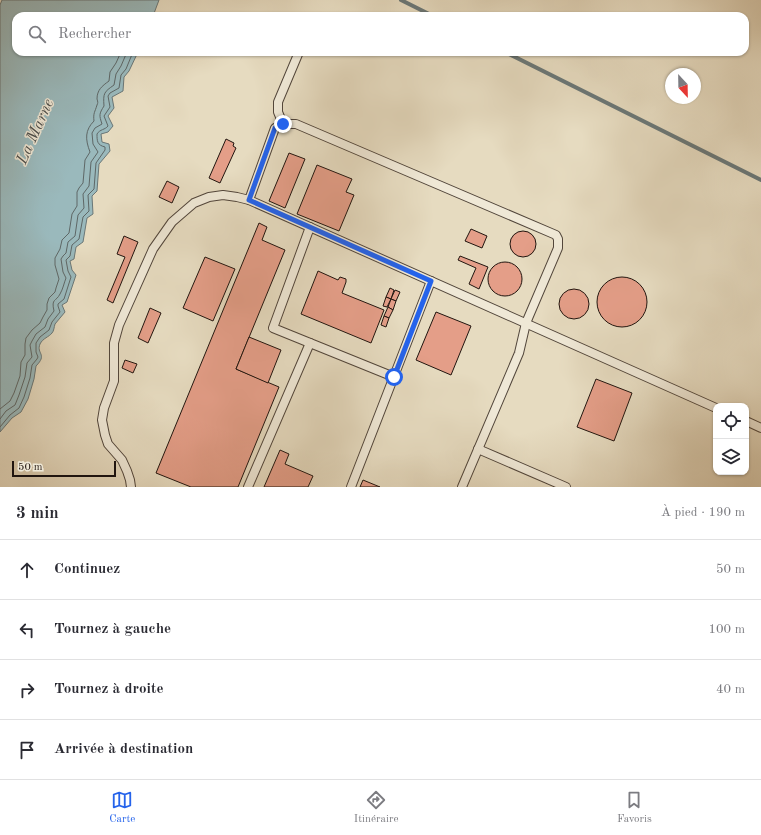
<!DOCTYPE html>
<html lang="fr">
<meta charset="utf-8">
<style>
body{margin:0;font-family:"Old Standard TT",serif;background:#f7f7f7;color:#2b2b33}
.controls{position:absolute;right:12px;bottom:12px;display:grid;overflow:hidden;border-radius:8px;box-shadow:0 1px 3px #0004}
.controls button{width:36px;height:36px;display:grid;place-items:center;padding:0;border:0;border-bottom:1px solid #e1e1e2;background:#fff;color:#2b2b33;font:20px sans-serif}
.compass{position:absolute;left:665px;top:68px;width:36px;height:36px;border-radius:50%;background:#fff;box-shadow:0 1px 3px #0004;rotate:158deg}
.scale{position:absolute;left:12px;bottom:10px;width:104px;box-sizing:border-box;padding-left:4px;border:2px solid #21150f;border-top:0;font-size:11px;line-height:14px;white-space:nowrap;color:#21150f;-webkit-text-stroke:3px #efe8d6;paint-order:stroke}
.stop{position:absolute;width:12px;height:12px;margin:-9px;border:3px solid #2563eb;border-radius:50%;background:#fff}
.stop.end{background:#2563eb;border-color:#fff;box-shadow:0 1px 4px #0008}
.list{margin:0;padding:0;list-style:none}
h2{display:flex;justify-content:space-between;align-items:center;height:52px;margin:0;padding:0 16px;font-size:17px}
h2 small{font-size:13px;font-weight:400;color:#7c7c81}
.list li{display:grid;grid-template-columns:26px 1fr auto;gap:12px;align-items:center;box-sizing:border-box;height:60px;padding:0 16px;border-top:1px solid #e1e1e2}
.list b{display:block;font-size:15px;white-space:nowrap}
.list em{font-size:13px;font-style:normal;color:#7c7c81}
.icon{flex:none;width:22px;height:22px;fill:none;stroke:currentColor;stroke-width:2;stroke-linecap:round;stroke-linejoin:round}
.map{position:relative;flex:none;width:761px;height:487px;overflow:hidden}
.search{position:absolute;background:#fff;box-shadow:0 1px 3px #0004;left:12px;right:12px;top:12px;height:44px;display:flex;align-items:center;gap:10px;box-sizing:border-box;padding:0 14px;border-radius:12px;color:#7c7c81;font-size:15px}
.sheet{height:292px;background:#fff}
nav{display:flex;justify-content:space-around;align-items:center;box-sizing:border-box;height:56px;border-top:1px solid #e1e1e2;background:#fff;font-size:11px;color:#7c7c81}
nav a{display:grid;justify-items:center;gap:2px}
nav .on{color:#2563eb}
.map>svg:first-child{display:block}
</style>
<div class="map">
<svg width="761" height="487" viewBox="0 0 761 487">
<rect width="100%" height="100%" fill="#e6dbc0"/>
<filter id="stains"><feTurbulence type="fractalNoise" baseFrequency=".005" numOctaves="4"/><feColorMatrix values="0 0 0 0 .2 0 0 0 0 .09 0 0 0 0 .02 0 0 0 .5 -.17"/></filter>
<radialGradient id="worn" r=".72"><stop offset=".6" stop-color="#630" stop-opacity="0"/><stop offset="1" stop-color="#630" stop-opacity=".3"/></radialGradient>
<path fill="#9ab9bc" stroke="#6a7777" d="M2,0H159L153,16H16V52H138L129,71L124,77L123,91L112,97L114,108L108,116L113,126L108,132L101,134L102,142L109,144L110,151L99,164L97,191L92,196L93,214L87,218L83,242L76,247L74,259L70,261L72,270L76,275L67,302L62,305L65,312C62,316 58,320 55,324C54,327 54,331 52,333C49,337 43,338 40,344C36,354 48,354 36,366L34,379L28,399L21,412L12,418L0,432V5Z"/>
<g fill="none" stroke-linecap="round" stroke-linejoin="round">
<g stroke="#5e6766" stroke-width="1">
<path d="M0,409L10,401L14,393L20,376L21,362L25,355V344L26,338L32,330L40,323L43,317L47,310V304L49,298L55,292L56,288L59,279L55,265V258L60,249L62,240L69,233L72,214L77,206V192L79,188L83,183L85,160L90,152C85,139 85,130 94,121C93,113 95,112 97,105C98,103 98,102 97,99C97,90 102,86 109,81L110,72L116,63L121,52"/>
<path d="M0,419L6,411L15,405L19,395L25,377L27,363L32,357L30,345L32,341L36,334L45,327L48,319L54,311C51,298 56,302 60,294C63,289 64,283 66,278L63,272L61,259L63,256L66,253L68,242L75,236L78,215L84,208L83,194L89,186L91,162L98,152L93,144L92,133L95,128L102,124C99,115 99,114 104,106C103,93 104,92 114,85L116,74L121,66L127,52"/>
<path d="M0,427L10,415L19,408L24,397L30,378L32,365L37,359L38,357L36,352V343L40,337L49,330L52,322L60,312L58,306V304L64,299L71,277L68,271L66,260L70,256L72,245L79,239L83,217L89,211L88,195L94,189L96,163L105,150V147C97,145 97,141 97,134C100,129 105,130 108,126L104,116L110,107L108,96L110,93L119,88L121,75L126,69L133,52"/>
</g>
<g stroke="#6a7777" stroke-width="4">
<path d="M401,0L433,16"/>
<path d="M505,52L761,180"/>
</g>
</g>
<g fill="#e49e88" stroke="#21150f">
<path d="M226,139L234,143L233,146L236,148L220,183L209,178Z"/>
<path d="M289,153L305,159L285,208L269,201Z"/>
<path d="M317,165L352,179L346,192L354,195L339,231L297,214Z"/>
<path d="M167,181L179,187L172,203L159,197Z"/>
<path d="M259,223L267,227L262,240L285,250L236,369L279,387L238,487H191L156,473Z"/>
<path d="M471,229L487,236L482,248L465,241Z"/>
<circle cx="523" cy="244" r="13"/>
<path d="M124,236L138,242L113,303L107,300L125,257L117,254Z"/>
<path d="M460,256L488,267L479,289L469,284L476,268L458,260Z"/>
<path d="M205,257L235,269L213,321L183,308Z"/>
<circle cx="505" cy="279" r="17"/>
<path d="M318,271L338,280L340,277L346,279V282L342,293L384,310L371,343L301,314Z"/>
<circle cx="622" cy="302" r="25"/>
<path d="M390,288L394,290L391,299L386,297Z"/>
<circle cx="574" cy="304" r="15"/>
<path d="M395,290L400,292L396,301L391,299Z"/>
<path d="M386,297L391,299L387,307L383,306Z"/>
<path d="M391,299L396,301L393,310L388,307Z"/>
<path d="M388,307L393,310L389,318L384,316Z"/>
<path d="M150,308L161,313L148,343L138,338Z"/>
<path d="M436,312L471,326L451,375L416,360Z"/>
<path d="M384,316L389,318L386,327L381,325Z"/>
<path d="M249,337L281,350L268,383L236,369Z"/>
<path d="M125,360L137,364L133,373L122,368Z"/>
<path d="M596,379L632,393L614,441L577,427Z"/>
<path d="M280,450L289,454L285,464L313,476L308,487H264Z"/>
<path d="M363,480L380,487H360Z"/>
</g>
<g fill="none" stroke-linecap="round" stroke-linejoin="round">
<defs>
<g id="service">
<path d="M283,124L278,112V102L299,52"/>
<path d="M249,200L275,128L283,124H296L556,235L558,239V248L526,323L519,353L462,487"/>
<path d="M310,227L273,328L310,343"/>
<path d="M746,421L761,428"/>
<path d="M478,449L566,487"/>
<path d="M131,487L130,480L127,471L122,460L108,444L105,435L102,420L104,408L114,381V343L119,325L153,249L172,222L194,203L209,197L223,195L237,197L249,200L716,408"/>
<path d="M248,487L310,343L394,377"/>
<path d="M351,487L431,281"/>
</g>
</defs>
<use href="#service" stroke="#52463b" stroke-width="10"/>
<use href="#service" stroke="#efe8d6" stroke-width="8"/>
</g>
<g fill="none" stroke-linecap="round" stroke-linejoin="round">
<path stroke="#2563eb" stroke-width="5" d="M283,124L275,128L249,200L431,281L394,377"/>
</g>
<g text-anchor="middle" stroke-width="3" stroke-linejoin="round" paint-order="stroke">
<g font-size="16" font-style="italic" fill="#4b4e4c" stroke="#efe8d6">
<text transform="translate(34 131) rotate(-66)" y="6">La Marne</text>
</g>
</g>
<rect width="100%" height="100%" filter="url(#stains)"/>
<rect width="100%" height="100%" fill="url(#worn)"/>
</svg>
<div class="controls">
<button><svg class="icon" aria-label="locate" viewBox="0 0 24 24"><circle cx="12" cy="12" r="6"/><path d="M12 2v4M12 18v4M2 12h4M18 12h4"/></svg></button>
<button><svg class="icon" aria-label="layers" viewBox="0 0 24 24"><path d="M12 4l9 5-9 5-9-5zM3 14l9 5 9-5"/></svg></button>
</div>
<svg class="compass" viewBox="-18 -18 36 36"><path d="M0-13l5 13h-10z" fill="#e53935"/><path d="M0 13l5-13h-10z" fill="#7c7c81"/></svg>
<div class="scale">50 m</div>
<div class="stop" style="left:394px;top:377px"></div>
<div class="stop end" style="left:283px;top:124px"></div>
<div class="search"><svg class="icon" aria-label="search" viewBox="0 0 24 24"><circle cx="10" cy="10" r="6"/><path d="M15 15l6 6"/></svg>Rechercher</div>
</div>
<section class="sheet">
<h2>3 min<small>À pied · 190 m</small></h2>
<ul class="list">
<li><svg class="icon" aria-label="ahead" viewBox="0 0 24 24"><path d="M12 20V5M6 11l6-6 6 6"/></svg><div><b>Continuez</b></div><em>50 m</em></li>
<li><svg class="icon" aria-label="left" viewBox="0 0 24 24"><path d="M17 20v-9H6M10 6l-5 5 5 5"/></svg><div><b>Tournez à gauche</b></div><em>100 m</em></li>
<li><svg class="icon" aria-label="right" viewBox="0 0 24 24"><path d="M7 20v-9h11M14 6l5 5-5 5"/></svg><div><b>Tournez à droite</b></div><em>40 m</em></li>
<li><svg class="icon" aria-label="arrive" viewBox="0 0 24 24"><path d="M6 21V4h12l-3 4 3 4H6"/></svg><div><b>Arrivée à destination</b></div></li>
</ul>
</section>
<nav>
<a class="on"><svg class="icon" aria-label="map" viewBox="0 0 24 24"><path d="M3 6l6-2 6 2 6-2v14l-6 2-6-2-6 2zM9 4v14M15 6v14"/></svg>Carte</a>
<a><svg class="icon" aria-label="directions" viewBox="0 0 24 24"><path d="M12 3l9 9-9 9-9-9zM9 14v-3h6M13 9l2 2-2 2"/></svg>Itinéraire</a>
<a><svg class="icon" aria-label="saved" viewBox="0 0 24 24"><path d="M7 4h10v16l-5-4-5 4z"/></svg>Favoris</a>
</nav>
